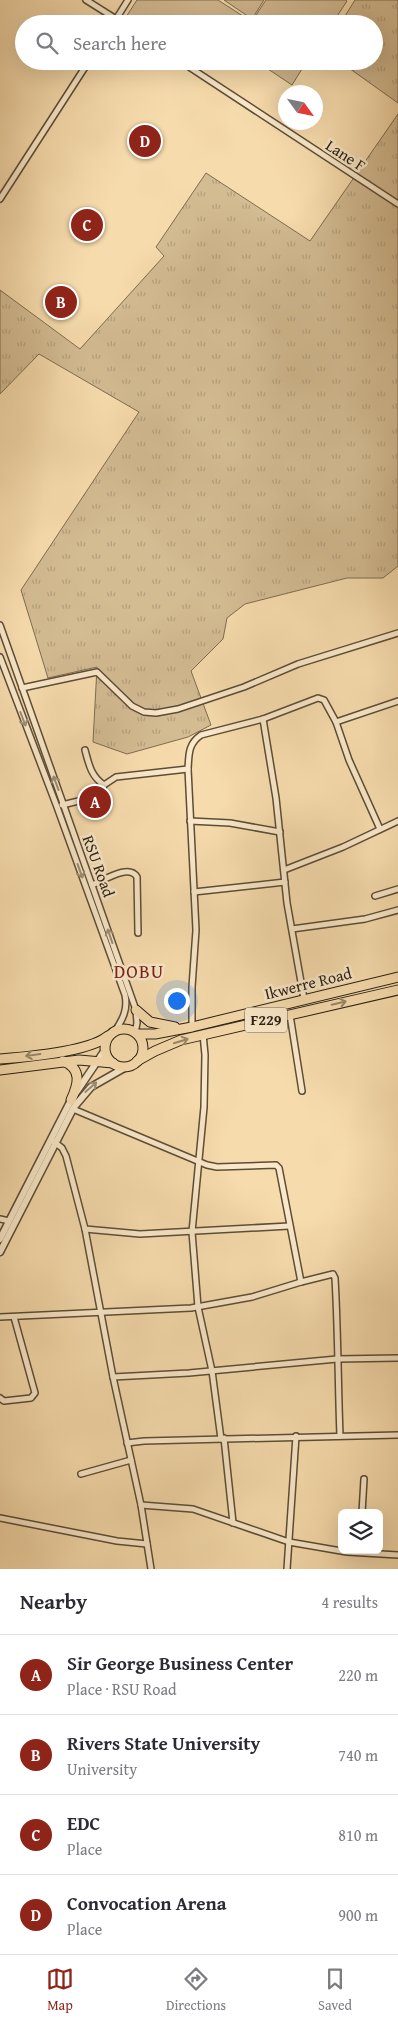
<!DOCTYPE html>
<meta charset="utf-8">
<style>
body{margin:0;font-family:"Gentium Book Plus",serif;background:#f2f2f3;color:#2b2b33}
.controls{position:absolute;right:15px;bottom:15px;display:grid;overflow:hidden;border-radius:8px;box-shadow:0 5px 20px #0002}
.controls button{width:45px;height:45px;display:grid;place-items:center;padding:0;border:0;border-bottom:1px solid #e1e1e2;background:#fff;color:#2b2b33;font:25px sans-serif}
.compass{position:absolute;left:278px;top:85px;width:45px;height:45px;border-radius:50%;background:#fff;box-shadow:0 5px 20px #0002;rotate:123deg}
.you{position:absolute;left:176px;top:1000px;width:18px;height:18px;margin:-12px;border:4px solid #fff;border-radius:50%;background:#1a73e8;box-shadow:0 0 0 8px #1a73e833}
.badge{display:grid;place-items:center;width:32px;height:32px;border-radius:50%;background:#8f2418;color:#fff;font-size:16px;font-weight:700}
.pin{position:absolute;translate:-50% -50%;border:2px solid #fff;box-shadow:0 1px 5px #0006}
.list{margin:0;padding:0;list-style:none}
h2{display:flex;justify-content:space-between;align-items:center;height:65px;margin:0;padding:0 20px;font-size:21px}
h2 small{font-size:16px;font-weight:400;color:#7c7c81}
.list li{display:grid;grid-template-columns:32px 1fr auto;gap:15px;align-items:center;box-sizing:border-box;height:80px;padding:0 20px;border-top:1px solid #e1e1e2}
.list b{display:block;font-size:19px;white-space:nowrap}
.list p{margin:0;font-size:16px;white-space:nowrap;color:#7c7c81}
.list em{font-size:16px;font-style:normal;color:#7c7c81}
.icon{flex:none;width:28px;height:28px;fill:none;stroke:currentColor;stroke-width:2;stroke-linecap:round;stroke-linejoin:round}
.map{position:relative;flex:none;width:398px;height:1569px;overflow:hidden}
.search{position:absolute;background:#fff;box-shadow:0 5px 20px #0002;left:15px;right:15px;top:15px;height:55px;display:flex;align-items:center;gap:12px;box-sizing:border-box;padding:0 18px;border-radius:28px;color:#7c7c81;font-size:19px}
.sheet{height:385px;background:#fff}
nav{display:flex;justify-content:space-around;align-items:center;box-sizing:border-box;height:70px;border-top:1px solid #e1e1e2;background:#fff;font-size:14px;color:#7c7c81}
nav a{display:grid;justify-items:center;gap:2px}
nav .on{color:#8f2418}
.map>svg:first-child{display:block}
</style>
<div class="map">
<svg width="398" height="1569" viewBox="0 0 398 1569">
<defs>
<pattern id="grass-tufts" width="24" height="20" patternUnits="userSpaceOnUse" patternTransform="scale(1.25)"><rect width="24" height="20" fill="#d3bb92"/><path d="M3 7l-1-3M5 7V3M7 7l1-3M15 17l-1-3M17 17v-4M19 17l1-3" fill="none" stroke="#b5a07d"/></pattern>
</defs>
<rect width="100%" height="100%" fill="#f6dbac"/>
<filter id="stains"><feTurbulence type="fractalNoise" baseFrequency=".004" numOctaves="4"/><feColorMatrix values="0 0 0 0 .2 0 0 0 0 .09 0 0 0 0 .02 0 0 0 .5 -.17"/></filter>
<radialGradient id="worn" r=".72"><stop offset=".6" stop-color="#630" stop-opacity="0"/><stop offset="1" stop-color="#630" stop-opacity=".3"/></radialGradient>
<g fill="url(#grass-tufts)" stroke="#7e6c52">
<path d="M355,0H398V103L339,61H374V24H340Z"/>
<path d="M398,114V566L383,578H347L245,604L227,618L223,639L191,671L211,725L188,737L127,754L93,742L97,667L48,678L21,590L139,412L39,354L0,394V290L80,349L164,256L156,247L206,173L310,241Z"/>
</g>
<g fill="#d3bb92" stroke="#7e6c52">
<path d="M137,0H218L249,20L247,24H137L126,17Z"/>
<path d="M224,0H264L252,19Z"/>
<path d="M266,0H346L347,1L332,24H250Z"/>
<path d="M256,61H307L292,85Z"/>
</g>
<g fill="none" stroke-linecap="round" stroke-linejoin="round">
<defs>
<g id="minor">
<path d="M86,0L124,24"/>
<path d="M113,24L128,0"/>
<path d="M180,61L398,204"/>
<path d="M0,199L89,61"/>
<path d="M0,625L136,1010L137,1023L135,1033"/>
<path d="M0,657L57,807L125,995C128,1009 123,1019 115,1031"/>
<path d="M22,688L97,672L132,706L144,712L156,713L178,709L244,687L298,664L398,633"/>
<path d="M263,719L276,798L287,903L304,999"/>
<path d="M336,722L398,701"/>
<path d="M85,750C89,765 91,776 104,785"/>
<path d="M62,805L99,796L104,785L116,777L188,769"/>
<path d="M190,821L230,823L280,832"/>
<path d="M284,870L343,847L398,821"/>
<path d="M92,885C103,881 129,863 137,877L138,933"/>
<path d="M194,892L285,882"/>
<path d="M375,896L398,889"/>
<path d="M292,929L365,919L398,910"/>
<path d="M290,1015L302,1091"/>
<path d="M192,1027V987L196,930L188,769C189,754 188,744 201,735L263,719L318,698L324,700L336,722L349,760L380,829"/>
<path d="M203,1034L205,1055L204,1107L192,1232L198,1307L212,1371L221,1439"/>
<path d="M73,1109L207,1165L217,1167L276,1165L279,1168L301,1282"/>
<path d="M53,1141L62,1148L66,1156L85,1229L113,1377L141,1505L151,1569"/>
<path d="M0,1219L9,1221"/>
<path d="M85,1229L140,1234L289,1226"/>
<path d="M0,1317L191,1308L252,1297L301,1282L333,1274L335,1278C338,1330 338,1383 340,1436"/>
<path d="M113,1377L189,1373L337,1359L398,1358"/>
<path d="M0,1398L4,1401L31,1398L35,1393L14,1317"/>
<path d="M224,1438L233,1523"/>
<path d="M127,1443L144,1441L398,1435"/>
<path d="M81,1474L131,1460"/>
<path d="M141,1505L193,1509L289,1542L347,1552L398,1555"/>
<path d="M362,1513L364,1479"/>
<path d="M0,1518L117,1541L147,1544"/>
<path d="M287,1569L296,1436"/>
</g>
<g id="tertiary">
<path d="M0,1239L71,1100L105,1050"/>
<path d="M0,1252L74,1107L91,1087L126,1067"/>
</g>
<g id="primary">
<path d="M136,1010L150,1022L175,1027"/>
<circle cx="124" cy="1048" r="19"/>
<path d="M138,1034H155L192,1027L398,977"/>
<path d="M0,1059C26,1057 89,1052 108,1036"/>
<path d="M63,1061C83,1069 78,1085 71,1100"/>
<path d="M137,1061L155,1051L181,1040L398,990"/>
<path d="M0,1070L79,1060L113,1063"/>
</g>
</defs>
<use href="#minor" stroke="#5c4d38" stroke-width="8"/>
<use href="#tertiary" stroke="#5c4d38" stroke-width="9"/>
<use href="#primary" stroke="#281e12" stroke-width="11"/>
<use href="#minor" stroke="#f9e8c9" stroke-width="5"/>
<use href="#tertiary" stroke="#f9e8c9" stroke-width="6"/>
<use href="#primary" stroke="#f6dbac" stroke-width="9"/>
</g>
<defs><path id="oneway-shaft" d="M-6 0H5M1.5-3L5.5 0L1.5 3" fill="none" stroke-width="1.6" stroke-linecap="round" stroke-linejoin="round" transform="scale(1.25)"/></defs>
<g stroke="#9b8d77">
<use href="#oneway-shaft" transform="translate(23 719) rotate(69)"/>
<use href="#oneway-shaft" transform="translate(56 783) rotate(-110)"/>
<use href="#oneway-shaft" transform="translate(80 871) rotate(70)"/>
<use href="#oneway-shaft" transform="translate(110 936) rotate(-109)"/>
<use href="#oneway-shaft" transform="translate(91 1087) rotate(-41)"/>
</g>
<g stroke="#998667">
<use href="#oneway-shaft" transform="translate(339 1003) rotate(-13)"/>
<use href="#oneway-shaft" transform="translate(181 1041) rotate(-17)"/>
<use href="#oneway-shaft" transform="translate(33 1055) rotate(172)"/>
</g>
<g text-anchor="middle" stroke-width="5" stroke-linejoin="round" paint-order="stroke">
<rect fill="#f9e8c9" stroke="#675b49" stroke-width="1" x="245" y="1007.5" width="42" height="25" rx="4"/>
<g font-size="15" font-weight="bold" fill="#281e12">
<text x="266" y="1025">F229</text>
</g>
<g font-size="16" fill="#281e12" stroke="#f9e8c9">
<text transform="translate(346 155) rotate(33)" y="6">Lane F</text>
<text transform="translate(99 866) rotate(70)" y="6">RSU Road</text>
<text transform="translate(308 983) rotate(-14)" y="6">Ikwerre Road</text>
</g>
<g font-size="19" letter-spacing="1" fill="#7a1f14" stroke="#f9e8c9">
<text x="139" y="978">DOBU</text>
</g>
</g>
<rect width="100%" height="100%" filter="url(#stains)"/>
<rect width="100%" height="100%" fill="url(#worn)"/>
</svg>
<div class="controls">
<button><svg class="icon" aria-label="layers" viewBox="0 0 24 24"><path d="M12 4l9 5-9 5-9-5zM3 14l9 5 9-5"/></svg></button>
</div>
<svg class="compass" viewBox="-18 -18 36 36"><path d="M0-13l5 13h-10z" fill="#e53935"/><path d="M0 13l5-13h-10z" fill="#7c7c81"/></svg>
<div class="you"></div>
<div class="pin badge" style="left:95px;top:802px">A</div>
<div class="pin badge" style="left:61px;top:302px">B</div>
<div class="pin badge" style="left:87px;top:225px">C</div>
<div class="pin badge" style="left:145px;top:141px">D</div>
<div class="search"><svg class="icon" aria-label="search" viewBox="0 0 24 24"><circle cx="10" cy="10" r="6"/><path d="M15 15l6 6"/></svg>Search here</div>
</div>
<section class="sheet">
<h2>Nearby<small>4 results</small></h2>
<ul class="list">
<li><span class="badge">A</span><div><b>Sir George Business Center</b><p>Place · RSU Road</p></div><em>220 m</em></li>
<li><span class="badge">B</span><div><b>Rivers State University</b><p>University</p></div><em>740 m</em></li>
<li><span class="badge">C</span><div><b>EDC</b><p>Place</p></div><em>810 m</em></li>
<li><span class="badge">D</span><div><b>Convocation Arena</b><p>Place</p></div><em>900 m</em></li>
</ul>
</section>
<nav>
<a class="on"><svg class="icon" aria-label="map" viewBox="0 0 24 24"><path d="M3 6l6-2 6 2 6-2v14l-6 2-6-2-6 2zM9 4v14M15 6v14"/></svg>Map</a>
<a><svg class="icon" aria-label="directions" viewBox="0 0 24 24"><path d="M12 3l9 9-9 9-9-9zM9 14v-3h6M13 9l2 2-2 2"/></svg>Directions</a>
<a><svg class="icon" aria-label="saved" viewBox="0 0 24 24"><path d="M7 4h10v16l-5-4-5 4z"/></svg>Saved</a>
</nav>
